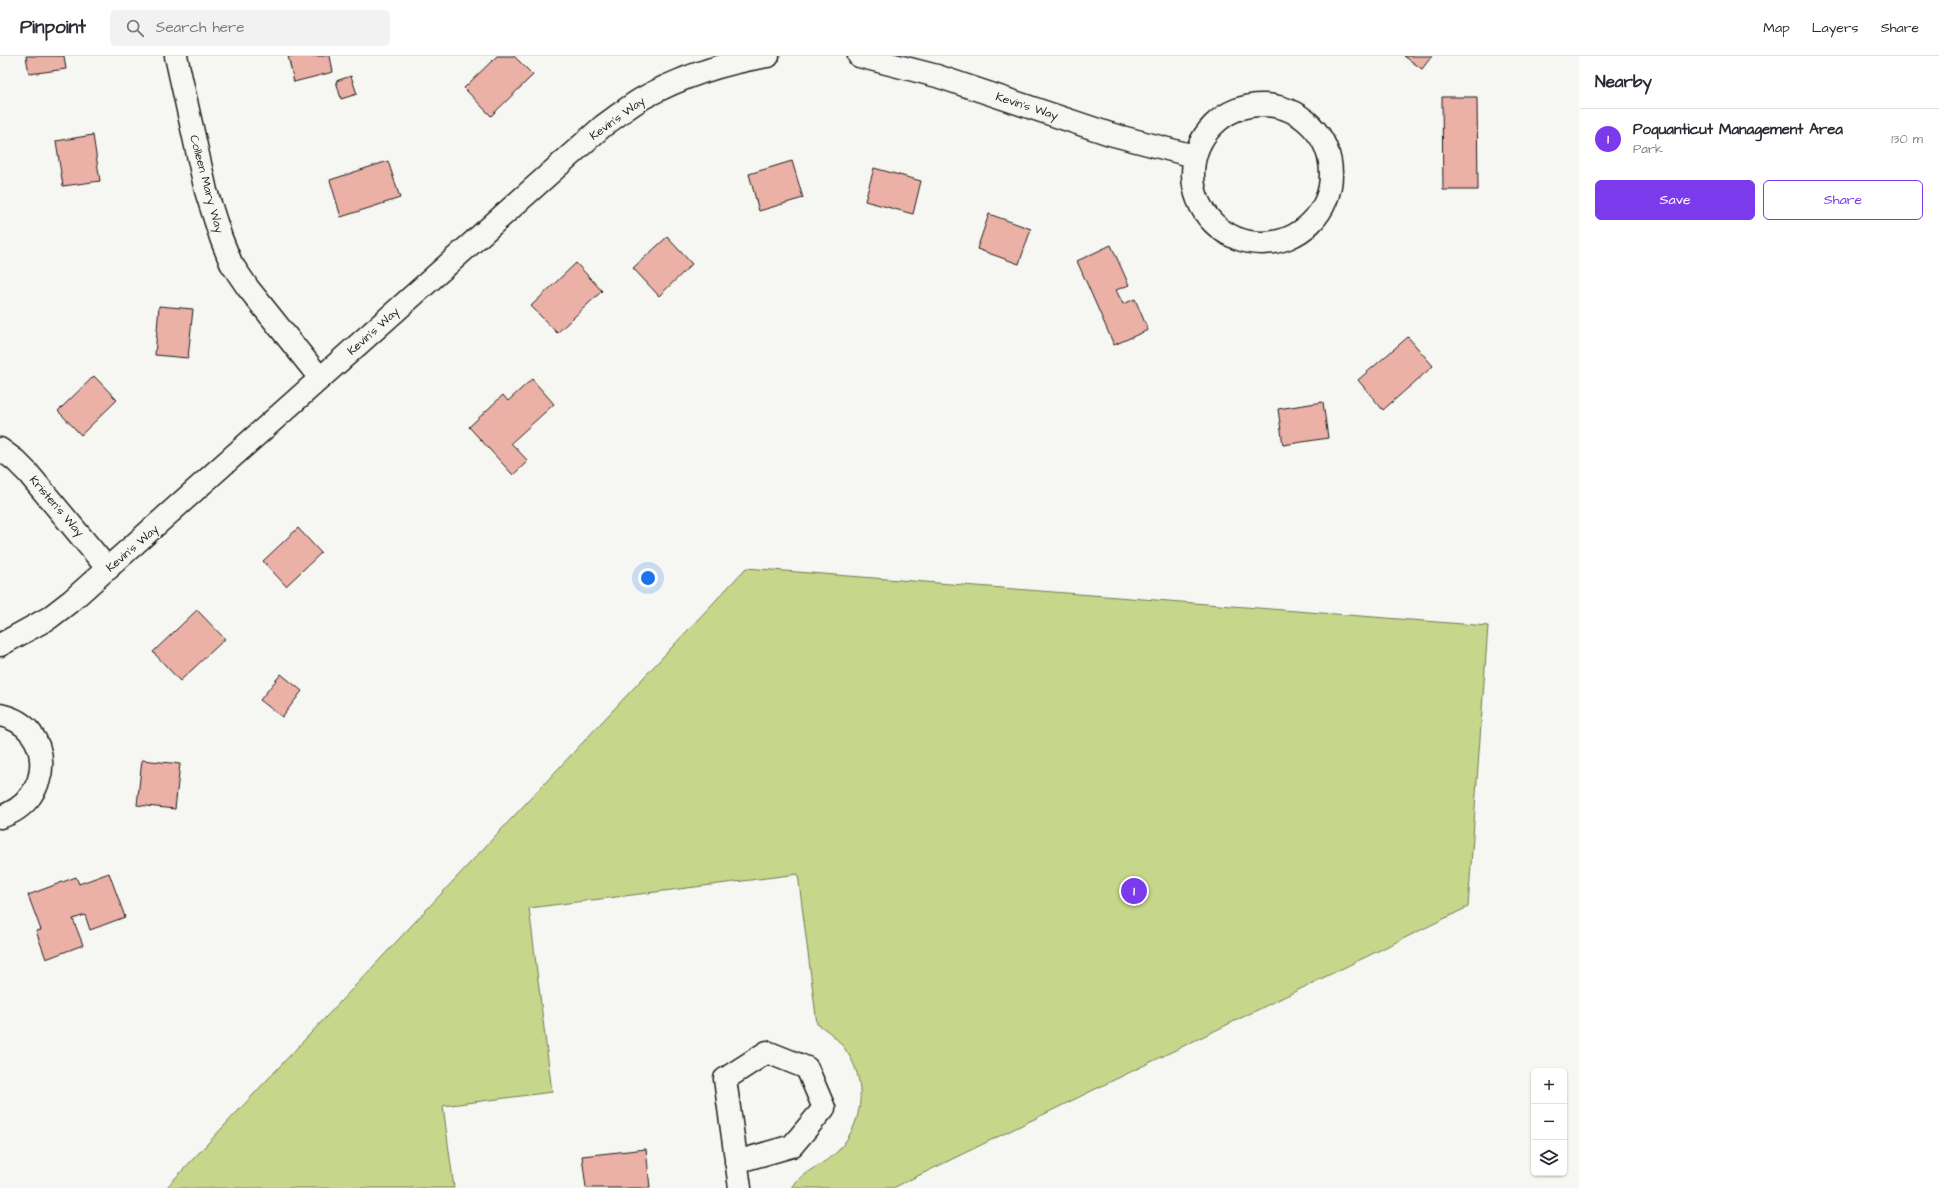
<!DOCTYPE html>
<meta charset="utf-8">
<style>
body{margin:0;font-family:"Architects Daughter",sans-serif;background:#f2f2f3;color:#2b2b33}
.controls{position:absolute;right:12px;bottom:12px;display:grid;overflow:hidden;border-radius:6px;box-shadow:0 1px 3px #0004}
.controls button{width:36px;height:36px;display:grid;place-items:center;padding:0;border:0;border-bottom:1px solid #e1e1e2;background:#fff;color:#2b2b33;font:20px sans-serif}
.you{position:absolute;left:648px;top:522px;width:14px;height:14px;margin:-10px;border:3px solid #fff;border-radius:50%;background:#1a73e8;box-shadow:0 0 0 6px #1a73e833}
.badge{display:grid;place-items:center;width:26px;height:26px;border-radius:50%;background:#7c3aed;color:#fff;font-size:13px;font-weight:700}
.pin{position:absolute;translate:-50% -50%;border:2px solid #fff;box-shadow:0 1px 4px #0006}
.list{margin:0;padding:0;list-style:none}
h2{display:flex;justify-content:space-between;align-items:center;height:52px;margin:0;padding:0 16px;font-size:17px}
h2 small{font-size:13px;font-weight:400;color:#7c7c81}
.list li{display:grid;grid-template-columns:26px 1fr auto;gap:12px;align-items:center;box-sizing:border-box;height:60px;padding:0 16px;border-top:1px solid #e1e1e2}
.list b{display:block;font-size:15px;white-space:nowrap}
.list p{margin:0;font-size:13px;white-space:nowrap;color:#7c7c81}
.list em{font-size:13px;font-style:normal;color:#7c7c81}
.actions{display:flex;gap:8px;padding:12px 16px}
.actions a{flex:1;padding:9px 0;border:1px solid #7c3aed;border-radius:6px;text-align:center;font-size:14px;color:#7c3aed}
.actions .main{background:#7c3aed;color:#fff}
.icon{flex:none;width:22px;height:22px;fill:none;stroke:currentColor;stroke-width:2;stroke-linecap:round;stroke-linejoin:round}
.map{position:relative;flex:none;width:1579px;height:1132px;overflow:hidden}
header{display:flex;align-items:center;gap:24px;box-sizing:border-box;height:56px;padding:0 20px;background:#fff;border-bottom:1px solid #e1e1e2}
header strong{font-size:19px}
nav{display:flex;gap:22px;margin-inline-start:auto;font-size:14px}
.search{width:280px;height:36px;background:#f2f2f3;display:flex;align-items:center;gap:10px;box-sizing:border-box;padding:0 14px;border-radius:6px;color:#7c7c81;font-size:15px}
main{display:flex}
aside{flex:1;background:#fff}
.map>svg:first-child{display:block}
</style>
<header>
<strong>Pinpoint</strong>
<div class="search"><svg class="icon" aria-label="search" viewBox="0 0 24 24"><circle cx="10" cy="10" r="6"/><path d="M15 15l6 6"/></svg>Search here</div>
<nav><a>Map</a><a>Layers</a><a>Share</a></nav>
</header>
<main>
<div class="map">
<svg width="1579" height="1132" viewBox="0 0 1579 1132">
<rect width="100%" height="100%" fill="#f6f6f2"/>
<filter id="ink" filterUnits="userSpaceOnUse"><feTurbulence type="fractalNoise" baseFrequency=".025" numOctaves="2"/><feDisplacementMap in="SourceGraphic" scale="8" xChannelSelector="R" yChannelSelector="G"/><feConvolveMatrix kernelMatrix="1 2 1 2 8 2 1 2 1" color-interpolation-filters="sRGB"/></filter>
<g filter="url(#ink)">
<path fill="#c6d78b" stroke="#717a54" d="M746,512L1488,570L1468,851L893,1132H792C802,1114 823,1110 837,1096C875,1055 865,996 817,968L798,818L529,852L552,1036L443,1050L454,1132H166Z"/>
<g fill="#ebb1a6" stroke="#1c1c1c">
<path d="M26,0H64L66,13L29,18Z"/>
<path d="M288,0H330L333,16L294,26Z"/>
<path d="M497,0H514L533,19L491,60L464,32Z"/>
<path d="M1404,0H1432L1422,13Z"/>
<path d="M351,20L357,38L341,43L336,25Z"/>
<path d="M1442,41H1477L1478,134H1443Z"/>
<path d="M93,79L100,125L63,130L56,85Z"/>
<path d="M388,105L400,142L341,161L330,124Z"/>
<path d="M792,105L803,142L759,155L749,118Z"/>
<path d="M874,112L921,125L913,158L865,145Z"/>
<path d="M989,158L1031,173L1019,208L977,193Z"/>
<path d="M667,181L692,208L659,240L633,212Z"/>
<path d="M1111,189L1129,229L1116,234L1123,248L1135,243L1148,274L1114,289L1077,205Z"/>
<path d="M576,207L602,235L557,277L531,250Z"/>
<path d="M159,250L193,253L188,302L155,299Z"/>
<path d="M1408,281L1433,310L1383,354L1358,324Z"/>
<path d="M94,320L117,344L81,379L58,355Z"/>
<path d="M532,323L554,348L511,387L528,405L513,419L469,371L503,339L508,345Z"/>
<path d="M1323,346L1328,382L1283,389L1278,353Z"/>
<path d="M298,472L321,497L286,530L263,505Z"/>
<path d="M197,554L225,583L180,625L153,596Z"/>
<path d="M281,618L302,635L282,661L260,644Z"/>
<path d="M142,704L180,708L175,753L137,749Z"/>
<path d="M109,817L125,861L90,874L85,859L73,863L83,889L46,903L36,875L41,874L28,839L76,821L79,828Z"/>
<path d="M646,1093L650,1132H586L582,1100Z"/>
</g>
<g fill="none" stroke-linecap="round" stroke-linejoin="round">
<defs>
<g id="street">
<path d="M176,0L206,135L221,182L231,207L248,232L320,322"/>
<path d="M859,0L937,20L1110,78L1194,100"/>
<circle cx="1262" cy="118" r="69"/>
<path d="M0,393L15,404L28,417L108,513"/>
<path d="M0,589L49,562L71,545L603,70C616,61 629,50 643,42C683,20 723,7 768,0"/>
<path d="M0,659C55,670 55,744 0,761"/>
<path d="M736,1106L792,1090L824,1052L807,1012L767,996L725,1023L740,1132"/>
</g>
</defs>
<use href="#street" stroke="#1c1c1c" stroke-width="25"/>
<use href="#street" stroke="#f6f6f2" stroke-width="22"/>
</g>
</g>
<g text-anchor="middle" stroke-width="3" stroke-linejoin="round" paint-order="stroke">
<g font-size="12" fill="#1c1c1c" stroke="#f6f6f2">
<text transform="translate(1027 50) rotate(18)" y="4">Kevin's Way</text>
<text transform="translate(617 62) rotate(-36)" y="4">Kevin's Way</text>
<text transform="translate(207 128) rotate(75)" y="4">Colleen Mary Way</text>
<text transform="translate(373 275) rotate(-42)" y="4">Kevin's Way</text>
<text transform="translate(57 450) rotate(49)" y="4">Kristen's Way</text>
<text transform="translate(132 492) rotate(-41)" y="4">Kevin's Way</text>
</g>
</g>
</svg>
<div class="controls">
<button>+</button>
<button>−</button>
<button><svg class="icon" aria-label="layers" viewBox="0 0 24 24"><path d="M12 4l9 5-9 5-9-5zM3 14l9 5 9-5"/></svg></button>
</div>
<div class="you"></div>
<div class="pin badge" style="left:1134px;top:835px">1</div>
</div>
<aside>
<h2>Nearby<small></small></h2>
<ul class="list">
<li><span class="badge">1</span><div><b>Poquanticut Management Area</b><p>Park</p></div><em>130 m</em></li>
</ul>
<div class="actions"><a class="main">Save</a><a>Share</a></div>
</aside>
</main>
